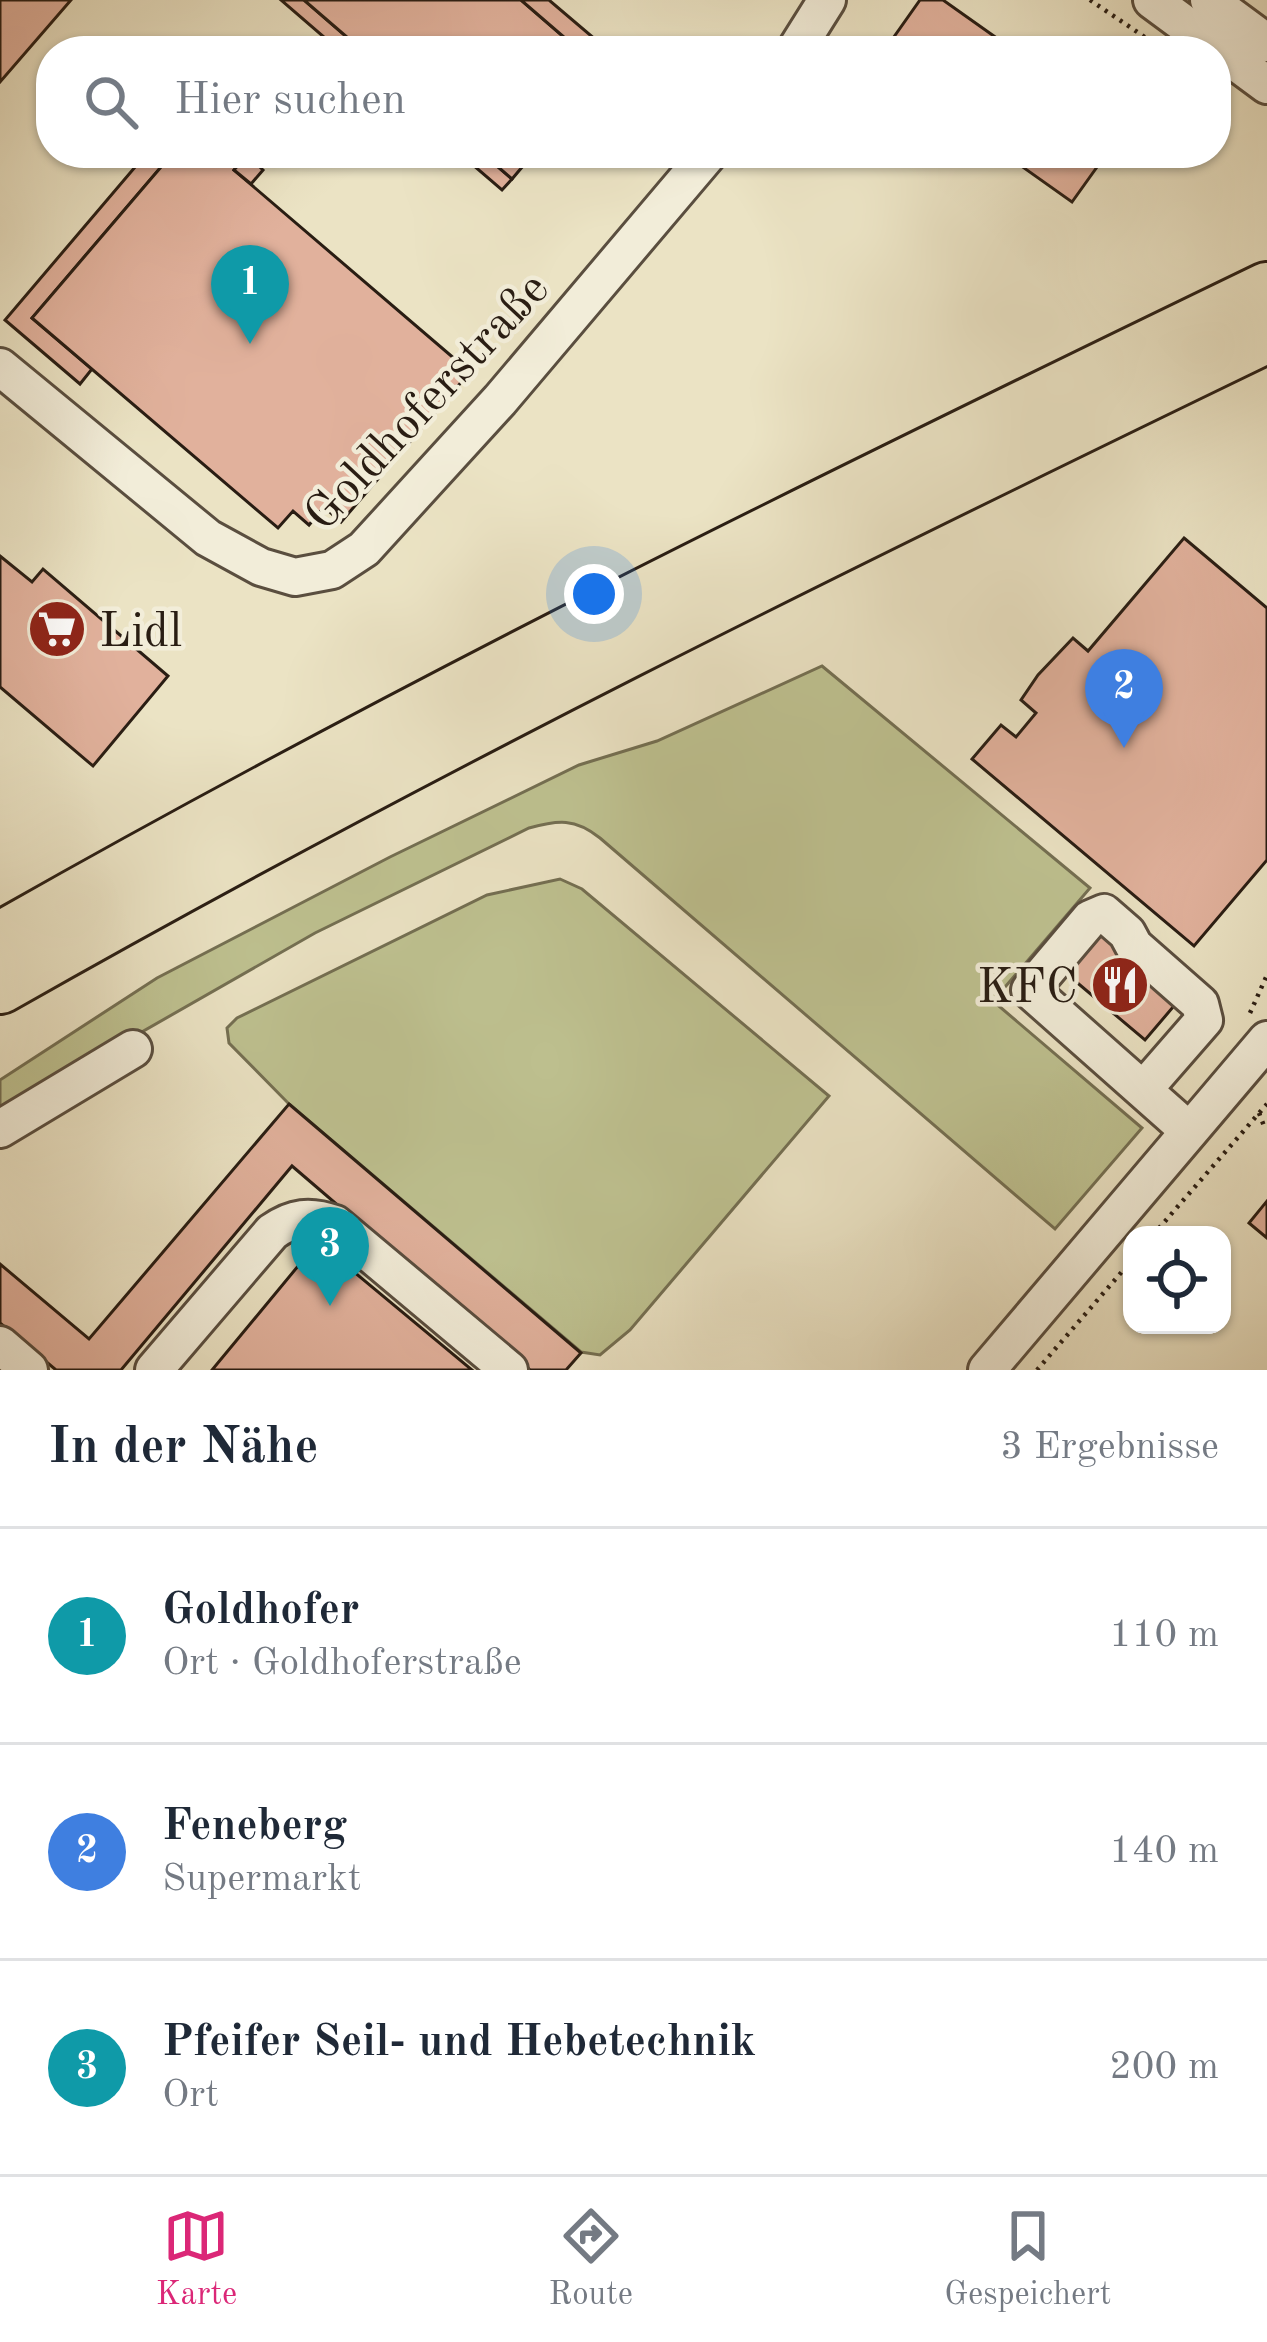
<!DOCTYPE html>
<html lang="de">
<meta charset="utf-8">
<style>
body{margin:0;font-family:"Old Standard TT",serif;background:#f2f2f3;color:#1f2937}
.controls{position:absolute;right:36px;bottom:36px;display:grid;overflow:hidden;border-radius:24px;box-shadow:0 3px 9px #0004}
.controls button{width:108px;height:108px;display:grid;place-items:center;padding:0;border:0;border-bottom:3px solid #e0e1e3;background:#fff;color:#1f2937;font:60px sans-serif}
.you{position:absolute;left:594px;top:594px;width:42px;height:42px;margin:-30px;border:9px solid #fff;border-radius:50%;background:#1a73e8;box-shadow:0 0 0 18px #1a73e833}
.badge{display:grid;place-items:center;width:78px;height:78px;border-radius:50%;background:#db2777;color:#fff;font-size:39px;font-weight:700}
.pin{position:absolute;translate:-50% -99px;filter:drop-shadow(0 3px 6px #0008)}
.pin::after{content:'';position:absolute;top:63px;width:42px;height:36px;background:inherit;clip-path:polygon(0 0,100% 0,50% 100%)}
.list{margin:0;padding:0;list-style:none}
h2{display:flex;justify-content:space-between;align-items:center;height:156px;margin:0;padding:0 48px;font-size:51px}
h2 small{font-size:39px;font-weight:400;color:#747a83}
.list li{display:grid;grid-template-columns:78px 1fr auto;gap:36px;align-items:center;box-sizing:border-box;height:216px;padding:0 48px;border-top:3px solid #e0e1e3}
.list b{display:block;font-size:45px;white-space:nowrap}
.list p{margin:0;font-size:39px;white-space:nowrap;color:#747a83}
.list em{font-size:39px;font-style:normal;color:#747a83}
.icon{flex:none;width:66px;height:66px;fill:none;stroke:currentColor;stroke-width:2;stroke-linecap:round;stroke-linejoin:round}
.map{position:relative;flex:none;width:1267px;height:1370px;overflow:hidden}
.search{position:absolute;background:#fff;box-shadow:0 3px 9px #0004;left:36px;right:36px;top:36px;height:132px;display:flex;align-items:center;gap:30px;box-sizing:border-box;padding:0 42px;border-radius:48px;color:#747a83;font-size:45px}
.sheet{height:804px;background:#fff}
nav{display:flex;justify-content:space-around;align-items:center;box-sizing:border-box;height:168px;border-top:3px solid #e0e1e3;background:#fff;font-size:33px;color:#747a83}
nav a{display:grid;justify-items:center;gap:6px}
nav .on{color:#db2777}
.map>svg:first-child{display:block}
</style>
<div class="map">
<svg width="1267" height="1370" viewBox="0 0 1267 1370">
<rect width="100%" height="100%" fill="#ebe3c4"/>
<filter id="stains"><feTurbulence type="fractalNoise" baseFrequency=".00167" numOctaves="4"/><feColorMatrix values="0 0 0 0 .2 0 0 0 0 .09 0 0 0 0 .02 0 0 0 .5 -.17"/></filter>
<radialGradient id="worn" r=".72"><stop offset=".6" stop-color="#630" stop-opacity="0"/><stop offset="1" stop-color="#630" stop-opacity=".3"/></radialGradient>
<g fill="#bec190" stroke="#746f52" stroke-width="3">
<path d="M822,666L1090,888L993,1001L1142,1128L1055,1229L600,838C575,818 558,820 529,828L315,933L0,1113V1080L157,978L390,857L579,765L657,741Z"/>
<path d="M560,879L582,889L829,1096L630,1330L600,1355L581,1352L289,1104L229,1043L227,1028L237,1018L487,895Z"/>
</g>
<g fill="#e1b19c" stroke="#291d13" stroke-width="3">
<path d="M0,0H71L0,82Z"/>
<path d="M281,0H304L363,51H340Z"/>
<path d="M304,0H521L580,51H363Z"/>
<path d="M521,0H549L609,51H580Z"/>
<path d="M920,0H943L1015,51H884Z"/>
<path d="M147,153H173L32,318L92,369L80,384L5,320Z"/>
<path d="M173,153L217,156L244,153L247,155L234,170L470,372L341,522L324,507L309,525L293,511L278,528L32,318Z"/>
<path d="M459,153H482L512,179L502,190Z"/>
<path d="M482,153H534L512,179Z"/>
<path d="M1003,153H1107L1072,202Z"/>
<path d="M247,155L263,170L251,184L234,170Z"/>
<path d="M1184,538L1267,608V860L1194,946L972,759L1001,725L1016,737L1036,713L1021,700L1038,675L1073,638L1088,651Z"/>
<path d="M0,556L32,582L43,569L168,676L93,766L0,687Z"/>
<path d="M1095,929L1179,1000L1145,1040L1061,969Z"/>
<path d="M289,1104L581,1353L566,1370H530L292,1166L121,1370H56L0,1323V1264L89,1339Z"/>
<path d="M1267,1201V1238L1249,1223Z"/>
<path d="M318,1242L472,1370H212Z"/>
</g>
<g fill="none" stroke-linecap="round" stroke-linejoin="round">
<defs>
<g id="minor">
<path d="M1152,0L1267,85"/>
<path d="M1209,0L1267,43"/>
<path d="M795,51L827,0"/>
<path d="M0,367L208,538L261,567L295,577L332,570L364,549L500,400L709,153"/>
<path d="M1143,1090L1204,1020L1200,1004L1134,946L1127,933L1104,913L1090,919L1030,990L1170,1114L1189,1131"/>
<path d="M0,1129L133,1049"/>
<path d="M0,1345L29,1370"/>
<path d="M154,1370L272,1232C293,1217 310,1215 335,1224L509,1370"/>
<path d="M987,1370L1267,1040"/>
</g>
<g id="highway">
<path d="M0,940C413,705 839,497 1267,290"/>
<path d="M0,986C413,751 839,542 1267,335"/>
</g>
</defs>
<use href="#minor" stroke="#5a4e3f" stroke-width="42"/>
<use href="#highway" stroke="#291d13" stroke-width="60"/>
<g stroke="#291d13" stroke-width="4.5" stroke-dasharray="3 6" stroke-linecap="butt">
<path d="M1090,0L1155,44"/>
<path d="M1250,1013L1267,975"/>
<path d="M1259,1113L1264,1126"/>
<path d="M1153,1235L1267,1104"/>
<path d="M1037,1370L1132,1260"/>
</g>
<use href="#minor" stroke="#f2edd9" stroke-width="36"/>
<use href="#highway" stroke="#ebe3c4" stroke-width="54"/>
</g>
<defs>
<symbol id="supermarket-disc" viewBox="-11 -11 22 22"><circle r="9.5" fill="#8f2418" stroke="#f2edd9"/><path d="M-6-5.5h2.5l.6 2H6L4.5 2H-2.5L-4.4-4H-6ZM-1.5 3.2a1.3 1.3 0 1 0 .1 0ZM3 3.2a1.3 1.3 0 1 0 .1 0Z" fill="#fff"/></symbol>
<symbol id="restaurant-disc" viewBox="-11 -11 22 22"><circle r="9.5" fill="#8f2418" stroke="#f2edd9"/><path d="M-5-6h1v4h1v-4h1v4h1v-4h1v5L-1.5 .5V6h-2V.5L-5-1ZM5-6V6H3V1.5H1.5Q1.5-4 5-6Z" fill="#fff"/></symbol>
</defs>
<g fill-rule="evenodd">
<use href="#supermarket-disc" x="24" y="596" width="66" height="66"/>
<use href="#restaurant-disc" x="1087" y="952" width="66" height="66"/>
</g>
<g text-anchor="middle" stroke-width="9" stroke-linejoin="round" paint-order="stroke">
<g font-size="48" fill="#291d13" stroke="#f2edd9">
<text transform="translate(425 400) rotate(-47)" y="17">Goldhoferstraße</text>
</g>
<g font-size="48" fill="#291d13" stroke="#f2edd9" text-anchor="start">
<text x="99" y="646">Lidl</text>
<text x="1078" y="1002" text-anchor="end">KFC</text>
</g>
</g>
<rect width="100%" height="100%" filter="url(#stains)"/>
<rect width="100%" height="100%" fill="url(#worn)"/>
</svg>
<div class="controls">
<button><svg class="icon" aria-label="locate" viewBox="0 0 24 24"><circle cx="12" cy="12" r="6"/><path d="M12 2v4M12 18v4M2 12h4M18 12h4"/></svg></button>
</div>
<div class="you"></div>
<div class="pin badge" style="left:250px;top:344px;background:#0f9aa8">1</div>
<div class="pin badge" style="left:1124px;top:748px;background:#3f7fe0">2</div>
<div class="pin badge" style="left:330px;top:1306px;background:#0f9aa8">3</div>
<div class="search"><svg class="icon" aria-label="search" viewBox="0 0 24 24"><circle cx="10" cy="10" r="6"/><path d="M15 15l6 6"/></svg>Hier suchen</div>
</div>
<section class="sheet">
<h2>In der Nähe<small>3 Ergebnisse</small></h2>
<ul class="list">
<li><span class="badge" style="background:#0f9aa8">1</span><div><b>Goldhofer</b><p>Ort · Goldhoferstraße</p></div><em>110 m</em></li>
<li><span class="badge" style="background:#3f7fe0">2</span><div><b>Feneberg</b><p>Supermarkt</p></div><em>140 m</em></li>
<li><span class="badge" style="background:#0f9aa8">3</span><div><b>Pfeifer Seil- und Hebetechnik</b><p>Ort</p></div><em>200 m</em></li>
</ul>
</section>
<nav>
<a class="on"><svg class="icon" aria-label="map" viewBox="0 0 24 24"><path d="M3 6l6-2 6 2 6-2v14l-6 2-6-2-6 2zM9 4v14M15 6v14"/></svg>Karte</a>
<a><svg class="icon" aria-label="directions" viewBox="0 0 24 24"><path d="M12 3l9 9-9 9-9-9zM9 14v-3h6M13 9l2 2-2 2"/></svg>Route</a>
<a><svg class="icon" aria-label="saved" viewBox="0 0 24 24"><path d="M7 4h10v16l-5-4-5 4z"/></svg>Gespeichert</a>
</nav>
